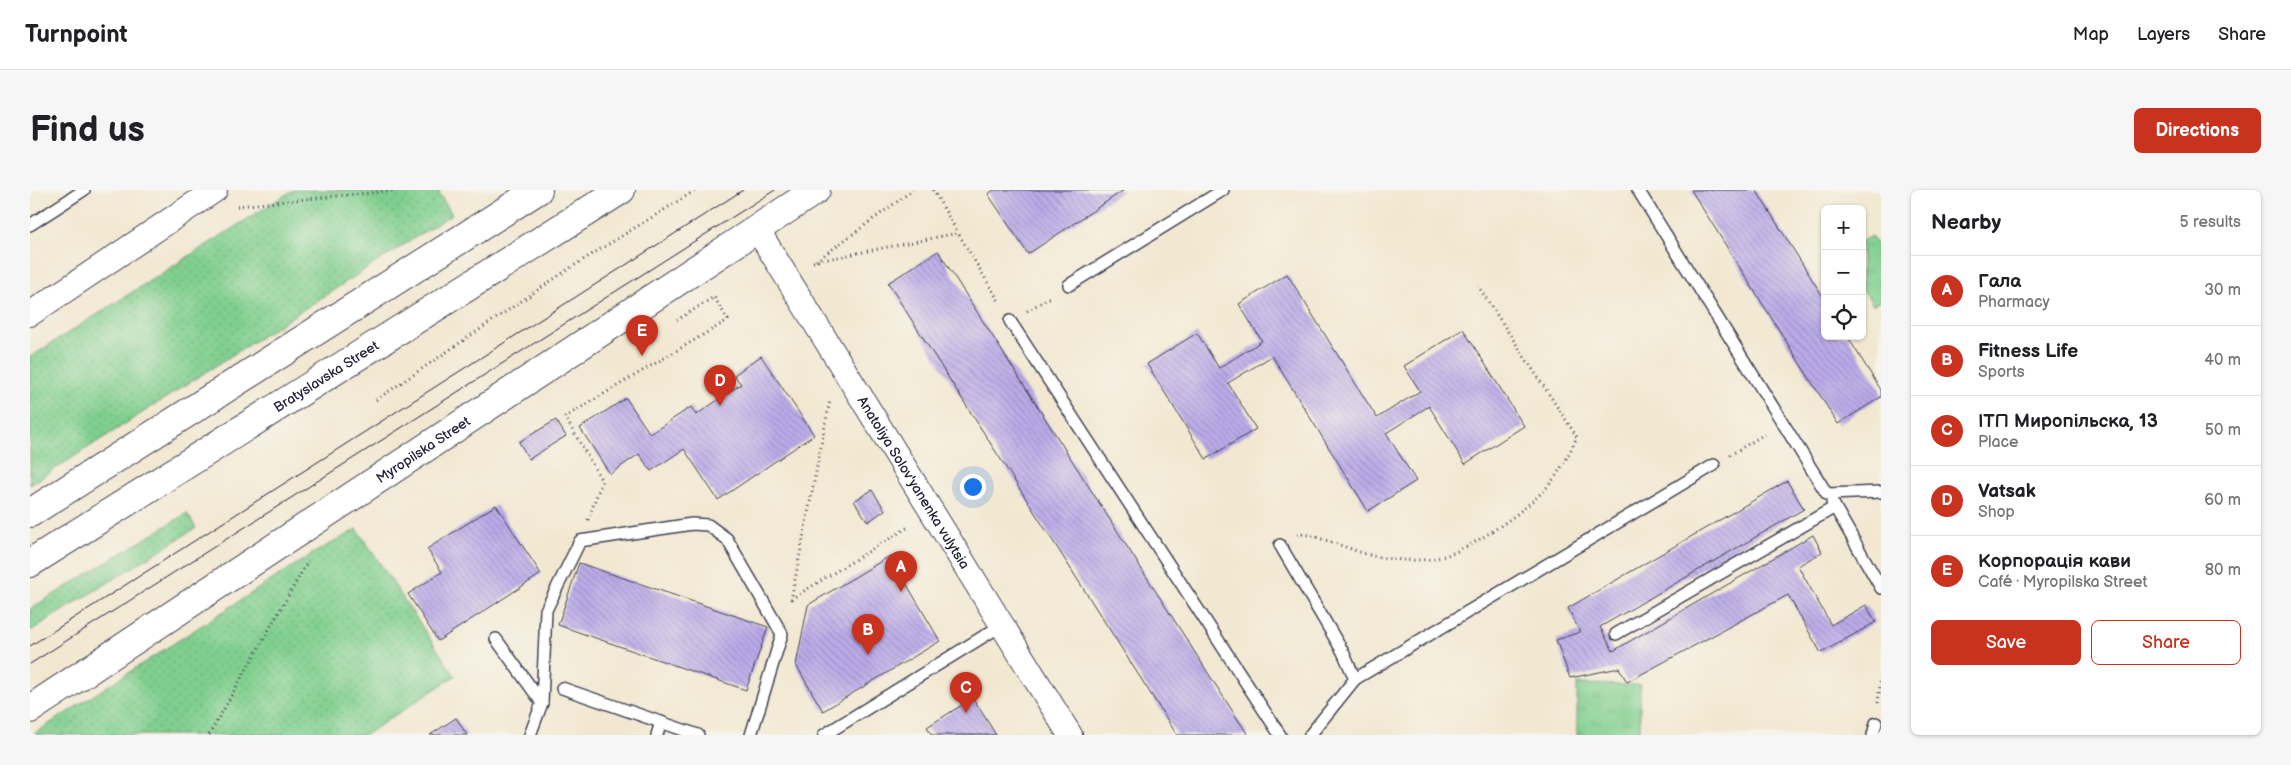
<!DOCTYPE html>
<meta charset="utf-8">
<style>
body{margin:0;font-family:"Balsamiq Sans",sans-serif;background:#f6f6f6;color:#202124}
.controls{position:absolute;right:15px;top:15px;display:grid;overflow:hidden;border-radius:8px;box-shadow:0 1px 4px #0004}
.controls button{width:45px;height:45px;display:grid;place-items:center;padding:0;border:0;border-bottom:1px solid #e0e0e0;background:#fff;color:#202124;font:25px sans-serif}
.you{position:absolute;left:942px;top:296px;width:18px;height:18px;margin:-12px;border:4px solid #fff;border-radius:50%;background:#1a73e8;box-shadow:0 0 0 8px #1a73e833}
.badge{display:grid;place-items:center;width:32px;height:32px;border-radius:50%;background:#c8321e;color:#fff;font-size:16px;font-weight:700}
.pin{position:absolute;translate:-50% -41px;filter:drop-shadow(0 1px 2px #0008)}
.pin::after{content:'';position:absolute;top:26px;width:18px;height:15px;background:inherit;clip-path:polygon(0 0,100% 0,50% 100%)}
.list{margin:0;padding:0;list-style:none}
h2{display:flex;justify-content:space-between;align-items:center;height:65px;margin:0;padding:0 20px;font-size:21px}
h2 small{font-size:16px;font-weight:400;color:#757577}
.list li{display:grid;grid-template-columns:32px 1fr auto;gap:15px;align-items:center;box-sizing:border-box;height:70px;padding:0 20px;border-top:1px solid #e0e0e0}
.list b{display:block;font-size:19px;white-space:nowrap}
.list p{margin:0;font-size:16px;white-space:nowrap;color:#757577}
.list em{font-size:16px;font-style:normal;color:#757577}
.actions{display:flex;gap:10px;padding:15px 20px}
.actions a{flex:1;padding:11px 0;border:1px solid #c8321e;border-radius:8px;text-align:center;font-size:18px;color:#c8321e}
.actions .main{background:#c8321e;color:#fff}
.icon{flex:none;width:28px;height:28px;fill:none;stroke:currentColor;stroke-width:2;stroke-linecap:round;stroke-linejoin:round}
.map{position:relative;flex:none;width:1851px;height:545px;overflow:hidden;border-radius:8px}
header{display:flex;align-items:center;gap:30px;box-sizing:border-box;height:70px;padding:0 25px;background:#fff;border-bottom:1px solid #e0e0e0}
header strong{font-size:24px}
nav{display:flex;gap:28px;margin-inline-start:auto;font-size:18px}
.intro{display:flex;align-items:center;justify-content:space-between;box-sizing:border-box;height:120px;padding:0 30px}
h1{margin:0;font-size:35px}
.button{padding:12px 22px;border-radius:8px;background:#c8321e;color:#fff;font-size:18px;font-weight:700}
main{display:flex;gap:30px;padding:0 30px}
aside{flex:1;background:#fff;border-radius:8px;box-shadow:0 1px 4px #0004}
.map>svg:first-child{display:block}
</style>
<header>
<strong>Turnpoint</strong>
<nav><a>Map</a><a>Layers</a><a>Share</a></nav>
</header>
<div class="intro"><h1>Find us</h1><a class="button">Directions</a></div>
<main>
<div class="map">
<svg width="1851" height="545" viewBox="0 0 1851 545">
<defs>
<pattern id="grass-dots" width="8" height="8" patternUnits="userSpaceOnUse" patternTransform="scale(1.25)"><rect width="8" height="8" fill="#80cf8f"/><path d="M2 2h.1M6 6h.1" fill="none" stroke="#6eb17c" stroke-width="1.8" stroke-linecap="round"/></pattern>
<pattern id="park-tufts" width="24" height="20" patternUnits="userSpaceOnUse" patternTransform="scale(1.25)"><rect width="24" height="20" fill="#80cf8f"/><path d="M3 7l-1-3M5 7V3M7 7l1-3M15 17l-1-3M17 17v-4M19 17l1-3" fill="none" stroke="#6eb17c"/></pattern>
<pattern id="building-back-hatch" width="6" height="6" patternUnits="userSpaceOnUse" patternTransform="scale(1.25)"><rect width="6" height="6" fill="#bcacea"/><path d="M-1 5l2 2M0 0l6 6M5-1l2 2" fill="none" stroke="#988cbf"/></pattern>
</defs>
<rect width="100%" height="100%" fill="#f7f3e8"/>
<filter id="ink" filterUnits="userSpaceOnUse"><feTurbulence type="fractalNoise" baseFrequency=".02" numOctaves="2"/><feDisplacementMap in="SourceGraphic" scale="10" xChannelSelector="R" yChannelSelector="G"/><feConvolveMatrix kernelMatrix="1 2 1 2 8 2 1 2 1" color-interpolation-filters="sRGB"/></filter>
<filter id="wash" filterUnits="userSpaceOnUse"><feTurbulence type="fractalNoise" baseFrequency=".0096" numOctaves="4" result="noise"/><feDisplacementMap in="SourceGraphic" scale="20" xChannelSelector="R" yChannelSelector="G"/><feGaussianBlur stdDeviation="1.12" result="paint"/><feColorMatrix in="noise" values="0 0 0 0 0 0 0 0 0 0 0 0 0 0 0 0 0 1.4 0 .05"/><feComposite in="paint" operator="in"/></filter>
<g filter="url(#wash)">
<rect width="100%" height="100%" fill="#f2e8d2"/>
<g fill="url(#grass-dots)" stroke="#517865">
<path d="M263,0H411L408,2L422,24L0,295V167Z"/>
<path d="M157,323L166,338L0,441V419Z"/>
<path d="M327,339L425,486L335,545H2L282,364Z"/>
</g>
<g fill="url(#park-tufts)" stroke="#517865">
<path d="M1841,46L1851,61V109L1843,115L1832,98V51Z"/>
<path d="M1547,494L1610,495V545H1547Z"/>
</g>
<g id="blocks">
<g fill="url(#building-back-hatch)">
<path d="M964,0H1094L998,64L958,4Z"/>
<path d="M1661,0H1726L1795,110V146H1817L1851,200V207L1808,234Z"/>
<path d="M908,61L1187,497L1218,545H1147L858,93Z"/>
<path d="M1257,84L1347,228L1390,201L1374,176L1433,139L1494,236L1435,274L1399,216L1356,243L1386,291L1338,321L1242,166L1198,193L1226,239L1176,269L1117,174L1167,143L1189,178L1232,151L1209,114Z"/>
<path d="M731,166L784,245L688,310L654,259L621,281L609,264L580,284L550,238L596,208L620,244L661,217L666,225L711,194L704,185Z"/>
<path d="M526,230L536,246L499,269L489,252Z"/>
<path d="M1757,291L1774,319L1570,437L1583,461L1783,345L1792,362L1768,376L1801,435L1836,415L1846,432L1791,463L1758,405L1597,492L1589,478L1540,488L1526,450L1550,442L1538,418Z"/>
<path d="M842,300L855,320L838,332L824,311Z"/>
<path d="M466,315L511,384L408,451L378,404L412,382L397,359Z"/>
<path d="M860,366L910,451L793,521L766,475L778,415Z"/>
<path d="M549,373L738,437L716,500L528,435Z"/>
<path d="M943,508L966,545H902L897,537Z"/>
<path d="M426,528L437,545H400Z"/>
</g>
</g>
</g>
<g filter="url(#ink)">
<use href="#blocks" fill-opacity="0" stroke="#414052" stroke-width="1"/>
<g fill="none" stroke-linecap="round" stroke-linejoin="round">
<defs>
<g id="service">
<path d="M1608,0L1797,304L1851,302"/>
<path d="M0,35L54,0"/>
<path d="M1039,95L1193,0"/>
<path d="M980,131L1250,545"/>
<path d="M1802,312L1851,398"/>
<path d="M1250,355L1313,462L1325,489L1280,545"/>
<path d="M1586,444L1805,317"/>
<path d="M466,449L512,513L500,545"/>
<path d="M1325,489L1684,275"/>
<path d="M532,498L668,545"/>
<path d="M512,513L516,420L550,351L662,334L678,335L697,349L752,444L721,545"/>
<path d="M627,545L631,532"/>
<path d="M794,545L972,435"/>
<path d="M1843,545L1846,533"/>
</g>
<g id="minor">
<path id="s1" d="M727,39L1040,545"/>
<path d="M0,124L185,0"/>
</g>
<g id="tertiary">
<path id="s2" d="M0,519L786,0"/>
</g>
<g id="primary">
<path d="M0,323L508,0"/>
<path id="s3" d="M0,373L591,0"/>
</g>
</defs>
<use href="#service" stroke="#414052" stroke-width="14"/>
<use href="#minor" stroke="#414052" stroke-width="26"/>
<use href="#tertiary" stroke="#414052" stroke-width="30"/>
<use href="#primary" stroke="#414052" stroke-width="30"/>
<g stroke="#414052" stroke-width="3" stroke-dasharray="1 4" stroke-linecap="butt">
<path d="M903,0L928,43"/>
<path d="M207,16L368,0"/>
<path d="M786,71L883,0"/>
<path d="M783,72L928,43L970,113"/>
<path d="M997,121L1022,106"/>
<path d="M346,210L540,78L666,0"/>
<path d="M1700,265L1735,244"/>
<path d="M558,330L572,291L535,227L698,130L684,107L647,130"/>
<path d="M1267,344C1280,342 1326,362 1343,366C1363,370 1386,372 1407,368C1438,362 1497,320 1518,296C1530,282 1539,264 1547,247L1448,96"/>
<path d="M761,409L880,336"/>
<path d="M761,410L800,210"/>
<path d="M1848,513L1851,486"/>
<path d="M179,545L278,371"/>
</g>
<use href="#service" stroke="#fff" stroke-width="11"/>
<use href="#minor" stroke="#fff" stroke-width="24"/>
<use href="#tertiary" stroke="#fff" stroke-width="28"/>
<use href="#primary" stroke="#fff" stroke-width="28"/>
<g stroke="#22223b" stroke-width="1">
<path d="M0,456L713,0"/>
<path d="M0,474L745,0"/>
</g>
</g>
</g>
<g text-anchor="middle" stroke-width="5" stroke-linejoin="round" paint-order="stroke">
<g font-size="14" fill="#22223b" stroke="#f7f3e8">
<text dy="5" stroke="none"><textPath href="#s3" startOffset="350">Bratyslavska Street</textPath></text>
<text dy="5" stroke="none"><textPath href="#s2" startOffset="471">Myropilska Street</textPath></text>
<text dy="5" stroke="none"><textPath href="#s1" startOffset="298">Anatoliya Solov'yanenka vulytsia</textPath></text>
</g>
</g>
</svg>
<div class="controls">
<button>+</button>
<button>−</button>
<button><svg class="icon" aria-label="locate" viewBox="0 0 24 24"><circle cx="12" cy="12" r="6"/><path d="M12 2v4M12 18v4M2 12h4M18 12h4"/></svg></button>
</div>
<div class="you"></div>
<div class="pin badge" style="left:871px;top:402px">A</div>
<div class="pin badge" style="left:838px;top:465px">B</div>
<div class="pin badge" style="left:936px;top:523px">C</div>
<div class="pin badge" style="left:690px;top:216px">D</div>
<div class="pin badge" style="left:612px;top:166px">E</div>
</div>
<aside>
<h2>Nearby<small>5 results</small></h2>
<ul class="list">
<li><span class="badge">A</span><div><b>Гала</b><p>Pharmacy</p></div><em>30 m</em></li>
<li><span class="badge">B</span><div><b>Fitness Life</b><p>Sports</p></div><em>40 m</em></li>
<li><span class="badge">C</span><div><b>ІТП Миропільска, 13</b><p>Place</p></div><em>50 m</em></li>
<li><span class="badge">D</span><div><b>Vatsak</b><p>Shop</p></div><em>60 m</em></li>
<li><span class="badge">E</span><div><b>Корпорація кави</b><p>Café · Myropilska Street</p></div><em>80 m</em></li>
</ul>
<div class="actions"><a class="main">Save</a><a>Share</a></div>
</aside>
</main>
